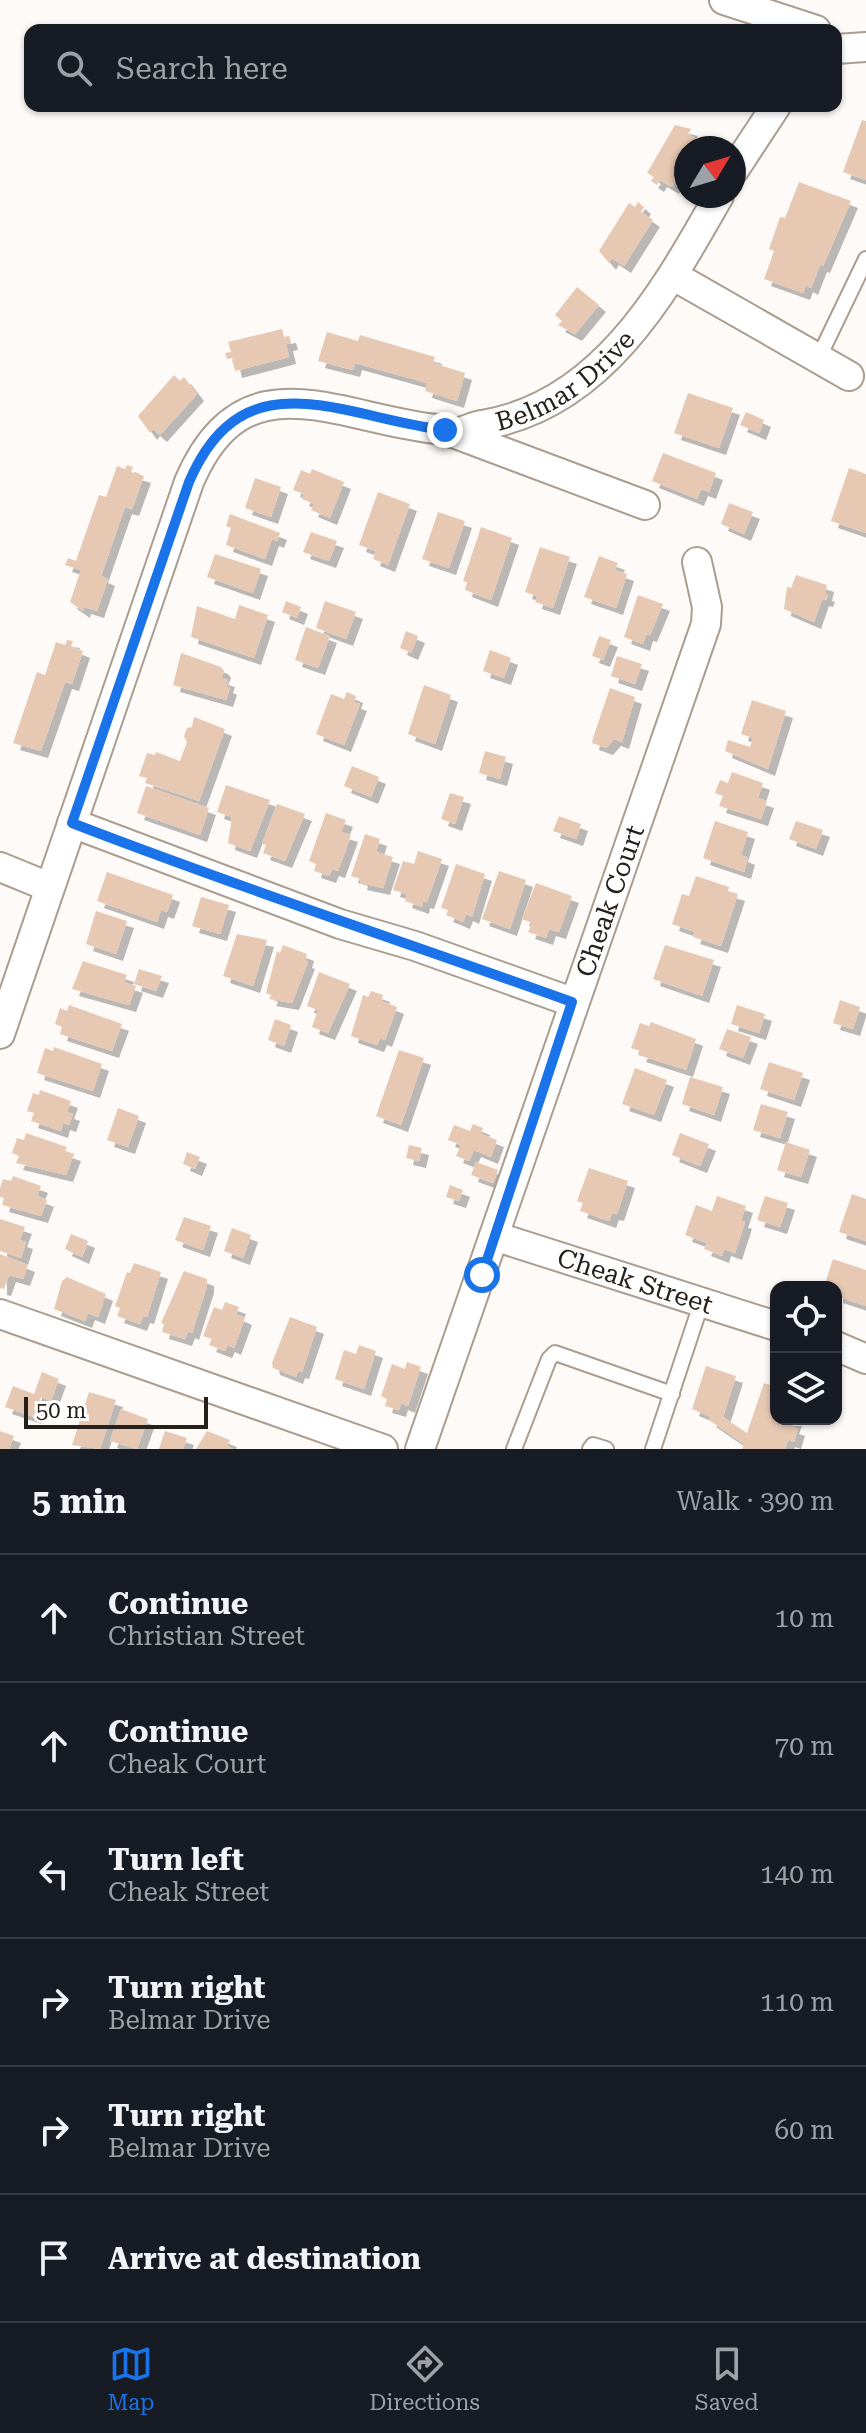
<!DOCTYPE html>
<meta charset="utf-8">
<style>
body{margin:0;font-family:"Roboto Serif",serif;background:#242831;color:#f1f3f6}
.controls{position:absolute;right:24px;bottom:24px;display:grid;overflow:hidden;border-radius:16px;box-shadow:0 2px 6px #0004}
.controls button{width:72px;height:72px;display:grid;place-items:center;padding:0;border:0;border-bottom:2px solid #363941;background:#171b24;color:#f1f3f6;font:40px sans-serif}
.compass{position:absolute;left:674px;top:136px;width:72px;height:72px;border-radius:50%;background:#171b24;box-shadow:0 2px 6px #0004;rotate:52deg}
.scale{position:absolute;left:24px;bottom:20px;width:184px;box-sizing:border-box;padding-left:8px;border:4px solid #26201b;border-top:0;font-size:22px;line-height:28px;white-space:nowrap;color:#26201b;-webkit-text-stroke:6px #fff;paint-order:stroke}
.stop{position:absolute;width:24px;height:24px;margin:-18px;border:6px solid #1a73e8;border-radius:50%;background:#fff}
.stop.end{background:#1a73e8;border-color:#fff;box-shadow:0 2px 8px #0008}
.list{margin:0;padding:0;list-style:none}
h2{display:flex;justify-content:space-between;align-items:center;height:104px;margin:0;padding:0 32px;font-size:34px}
h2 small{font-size:26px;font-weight:400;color:#9ea1a6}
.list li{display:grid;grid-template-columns:52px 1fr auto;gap:24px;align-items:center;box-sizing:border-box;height:128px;padding:0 32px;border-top:2px solid #363941}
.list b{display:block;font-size:30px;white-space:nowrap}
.list p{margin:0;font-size:26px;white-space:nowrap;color:#9ea1a6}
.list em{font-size:26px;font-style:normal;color:#9ea1a6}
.icon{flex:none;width:44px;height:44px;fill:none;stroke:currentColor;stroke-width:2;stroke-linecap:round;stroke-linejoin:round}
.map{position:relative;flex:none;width:866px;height:1449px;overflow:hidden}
.search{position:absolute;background:#171b24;box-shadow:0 2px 6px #0004;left:24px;right:24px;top:24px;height:88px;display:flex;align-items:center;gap:20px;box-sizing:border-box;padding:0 28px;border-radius:16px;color:#9ea1a6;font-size:30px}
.sheet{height:872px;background:#171b24}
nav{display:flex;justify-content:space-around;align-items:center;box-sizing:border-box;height:112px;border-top:2px solid #363941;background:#171b24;font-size:22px;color:#9ea1a6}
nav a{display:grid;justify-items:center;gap:4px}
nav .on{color:#1a73e8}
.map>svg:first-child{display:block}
</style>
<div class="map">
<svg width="866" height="1449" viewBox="0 0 866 1449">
<defs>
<filter id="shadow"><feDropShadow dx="7" dy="7" stdDeviation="0" flood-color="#0004"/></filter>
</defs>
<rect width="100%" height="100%" fill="#fdfaf7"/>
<g fill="#e7c9b3" filter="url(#shadow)">
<path d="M862,120L866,121V180L843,172Z"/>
<path d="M675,125L691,129L688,134L700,141L695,148H686V163L672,187L660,180L657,185L651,181L654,177L647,173Z"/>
<path d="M799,182L851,201L823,266L820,265L811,288L806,285L803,293L764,279L774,251L769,249L780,217L785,218Z"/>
<path d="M638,202L644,207L641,212L653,220L624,266L612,258L609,263L599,251L629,203L635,207Z"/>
<path d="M577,287L599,305L575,334L558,325L562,321L555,315Z"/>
<path d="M282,329L284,337L289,336L291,343L286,344L289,357L235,371L232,358L227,359L225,353L231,352L228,342Z"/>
<path d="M327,332L358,341L360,335L435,357L433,363L465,373L457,401L425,391L427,383L355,363L353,370L318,361Z"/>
<path d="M174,375L180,381L184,377L197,394L160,435L153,429L150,433L138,416Z"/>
<path d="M688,393L733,408L719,448L674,433Z"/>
<path d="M746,412L764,420L759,433L740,425Z"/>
<path d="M663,453L716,473L709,492L701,489L697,499L652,481Z"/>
<path d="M127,465L133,467L131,472L144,476L132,509L125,507L101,576L108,579L97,611L84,607L83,611L70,602L81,570L65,565L68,558L76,561L99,495L106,497L117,466L125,469Z"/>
<path d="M849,468L866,474V533L831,521Z"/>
<path d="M312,469L344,482L330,518L311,510L314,504L302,499L304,494L293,490L301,470L310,474Z"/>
<path d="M255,478L281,487L271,517L245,508Z"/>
<path d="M378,492L410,504L388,565L373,559L376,551L359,545Z"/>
<path d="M729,503L753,512L744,534L721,524Z"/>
<path d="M438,512L465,521L449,568L422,559Z"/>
<path d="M230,514L280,533L277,541L272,539L265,559L226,545L231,528L226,526Z"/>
<path d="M481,527L512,538L491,600L465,590L467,582L463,581Z"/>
<path d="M311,532L337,541L329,561L303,552Z"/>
<path d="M540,547L570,557L553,608L535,602L537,596L525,592Z"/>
<path d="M215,554L261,569L253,593L207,577Z"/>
<path d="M599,556L618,563L615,570L627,574L616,608L584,597Z"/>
<path d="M796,575L827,585L825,594L828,595L826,600L822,599L814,622L784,609L787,587L791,588Z"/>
<path d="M638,595L663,604L650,635L646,634L643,644L624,637Z"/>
<path d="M286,601L301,607L297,618L282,612Z"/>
<path d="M325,601L356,612L346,639L316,628Z"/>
<path d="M239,605L268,615L254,658L191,637L197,606L235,619Z"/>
<path d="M306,627L330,636L318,668L295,660Z"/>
<path d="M406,631L418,636L411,653L400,648Z"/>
<path d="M599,636L611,640L603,660L592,656Z"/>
<path d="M67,640L73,641L71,646L83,651L72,684L65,682L41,751L13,743L37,672L45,675L56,642L65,645Z"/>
<path d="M490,650L511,658L504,678L483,671Z"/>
<path d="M181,653L221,667L224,671L221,678L228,680L226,686L230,688L226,700L173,685Z"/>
<path d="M617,656L642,664L635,684L611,676Z"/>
<path d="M424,685L451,695L435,744L408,734Z"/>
<path d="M610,688L635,697L622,742L614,739L606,748L592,743L593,738Z"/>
<path d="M347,692L356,696L354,702L360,704L344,745L316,734L331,694L344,699Z"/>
<path d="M752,700L786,711L768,769L725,751L728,740L750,747L753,738L741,734Z"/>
<path d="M194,717L225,729L199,801L145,783L147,778L139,776L147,753L155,755L156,752L180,761L187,742L184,736L187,728L192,727Z"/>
<path d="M485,751L506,757L500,779L479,773Z"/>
<path d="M352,766L379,777L371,797L344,786Z"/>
<path d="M732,772L763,783L758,798L767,801L761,819L719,806L723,796L715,793L720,780L728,783Z"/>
<path d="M226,785L270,800L250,851L228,843L232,817L217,812Z"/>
<path d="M146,786L209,808L200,835L137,813Z"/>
<path d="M450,793L464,797L455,824L441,819Z"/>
<path d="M277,804L305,814L285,861L263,853L266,845L262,844Z"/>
<path d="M326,813L346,820L341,832L351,835L338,871L332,869L329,876L314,871L316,864L309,861Z"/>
<path d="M559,816L581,824L576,839L553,831Z"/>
<path d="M715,821L748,832L741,855L748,858L744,872L703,858Z"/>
<path d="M796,821L823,830L816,849L789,839Z"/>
<path d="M365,834L380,839L376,852L393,857L383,888L360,883L361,879L351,876Z"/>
<path d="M418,851L442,859L427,902L423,901L422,907L405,901L407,894L393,890L403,861L414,864Z"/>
<path d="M456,864L485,874L472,917L466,914L463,922L446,915L448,910L441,908Z"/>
<path d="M499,871L526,880L510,929L482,919Z"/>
<path d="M107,872L173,895L167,912L161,910L157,922L97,901Z"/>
<path d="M696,876L729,887L728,891L738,894L721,946L693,937L695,932L672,924L682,894L689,896Z"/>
<path d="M536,883L572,896L559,932L549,929L546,938L528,932L532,923L522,919Z"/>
<path d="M201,897L229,905L220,934L192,926Z"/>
<path d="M96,911L127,921L116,954L86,944Z"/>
<path d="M237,934L267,940L253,986L223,976Z"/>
<path d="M283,945L307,954L305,961L308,962L292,1003L269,999L271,995L266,993L277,951L280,953Z"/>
<path d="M665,945L714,960L702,996L653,979Z"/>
<path d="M83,961L127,975L124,982L136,986L129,1005L72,989Z"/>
<path d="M139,969L162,976L156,991L134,984Z"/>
<path d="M319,972L350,984L328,1033L312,1027L318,1010L307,1006Z"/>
<path d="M371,991L383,995L381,1001L397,1007L385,1040L380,1038L377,1045L351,1036L363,995L368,997Z"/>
<path d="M840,1000L860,1007L853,1029L833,1023Z"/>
<path d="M69,1005L122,1024L112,1051L60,1034L62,1027L55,1024L60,1008L67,1011Z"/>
<path d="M737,1005L765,1014L759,1033L731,1024Z"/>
<path d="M275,1019L291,1025L284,1046L268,1040Z"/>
<path d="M651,1022L696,1039L686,1070L639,1055L641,1051L631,1048L640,1023L649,1026Z"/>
<path d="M727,1029L751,1037L743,1058L719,1049Z"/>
<path d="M54,1047L102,1064L93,1091L37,1073L45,1048L53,1051Z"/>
<path d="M399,1050L424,1058L401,1125L376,1116Z"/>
<path d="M769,1062L803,1073L794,1100L760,1089Z"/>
<path d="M635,1068L667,1080L654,1115L622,1104Z"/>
<path d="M690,1077L723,1087L714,1115L682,1104Z"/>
<path d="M40,1090L71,1101L67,1112L73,1114L69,1125L63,1123L61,1131L31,1121L34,1113L27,1111L33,1093L39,1095Z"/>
<path d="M761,1104L788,1112L780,1138L753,1130Z"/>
<path d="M118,1108L139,1116L128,1147L107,1140Z"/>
<path d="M473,1124L483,1128L481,1134L497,1140L491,1157L474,1150L469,1161L456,1156L461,1145L448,1140L454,1125L470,1131Z"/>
<path d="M26,1133L67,1147L65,1151L74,1154L66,1175L16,1163L19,1156L12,1153L17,1138L24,1140Z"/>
<path d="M680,1133L709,1144L700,1166L672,1155Z"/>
<path d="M786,1142L810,1150L801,1177L777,1170Z"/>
<path d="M409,1145L422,1148L419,1161L406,1158Z"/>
<path d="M187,1152L200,1157L195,1169L183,1164Z"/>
<path d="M476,1162L498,1170L493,1183L471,1175Z"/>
<path d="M589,1168L628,1181L617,1214L612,1213L609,1221L580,1211L583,1203L577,1201Z"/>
<path d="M13,1176L41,1186L37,1196L47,1200L41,1216L2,1205L4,1198L0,1197V1188L3,1179L11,1181Z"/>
<path d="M450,1185L463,1190L459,1201L446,1197Z"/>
<path d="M852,1194L866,1199V1241L839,1232Z"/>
<path d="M717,1196L746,1206L741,1221L745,1222L735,1253L724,1249L722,1256L704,1249L707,1243L685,1235L696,1205L712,1211Z"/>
<path d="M765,1196L788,1203L780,1227L757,1220Z"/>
<path d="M184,1217L211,1226L203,1250L175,1240Z"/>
<path d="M0,1219L25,1227L20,1240L26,1242L21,1258L0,1251Z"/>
<path d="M232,1228L251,1235L243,1258L224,1251Z"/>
<path d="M71,1234L88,1241L82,1257L65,1249Z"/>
<path d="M0,1254L28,1265L23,1279L9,1275L4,1289L0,1288Z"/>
<path d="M833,1259L866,1270V1306L836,1296V1287H824Z"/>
<path d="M134,1263L161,1272L147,1317L143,1316L140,1324L117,1316L120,1308L115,1306L127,1272L130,1273Z"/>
<path d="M184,1271L207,1279V1286L192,1333L188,1331L185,1339L162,1332L164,1324L161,1323Z"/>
<path d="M67,1277L106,1294L98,1317L88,1313L85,1321L54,1309L62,1281Z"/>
<path d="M225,1302L239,1307L236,1314L245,1318L234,1348L228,1345L225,1351L209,1345L212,1339L203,1336L214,1307L222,1310Z"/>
<path d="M290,1317L317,1327L302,1372L298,1371L296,1377L273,1368L272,1363Z"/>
<path d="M359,1345L376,1351L364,1389L335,1379L344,1350L356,1354Z"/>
<path d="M407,1362L421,1367L408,1406L401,1403L399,1410L385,1406L387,1399L381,1396L392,1364L405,1369Z"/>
<path d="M706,1366L736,1376L723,1417L747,1433L764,1383L776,1387V1419H795L792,1427L798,1429L794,1442L788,1440L785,1449H742L744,1444L709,1420L711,1417L692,1409Z"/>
<path d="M42,1372L59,1379L51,1401L41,1397L34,1417L5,1407L13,1386L34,1394Z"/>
<path d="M89,1392L116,1400L100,1449L72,1445Z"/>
<path d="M121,1409L148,1419L137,1449L110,1441Z"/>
<path d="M0,1431L14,1436L9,1449H0Z"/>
<path d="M165,1431L187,1438L183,1449H159Z"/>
<path d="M207,1431L230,1440L227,1446L233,1449H196Z"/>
</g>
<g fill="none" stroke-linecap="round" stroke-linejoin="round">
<defs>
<g id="lane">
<path d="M818,359L866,259"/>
<path d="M514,1449L549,1359L555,1353L672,1394"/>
<path d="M590,1449L593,1445L606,1449"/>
<path d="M653,1449L702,1301"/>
</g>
<g id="street">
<path d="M724,0L816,30"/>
<path d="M836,49L866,47"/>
<path d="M734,170L776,106"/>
<path d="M674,276L849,376"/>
<path d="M453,433L645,505"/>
<path d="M72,823L340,924L415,946L572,1002"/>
<path d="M0,867L49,887"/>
<path id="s1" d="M0,1034L189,482C243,355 335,418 436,429C441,429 448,433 453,433C461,433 474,426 482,425C602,406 665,291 719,196"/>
<path id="s2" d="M494,1236L776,1326"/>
<path d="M0,1314L383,1449"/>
<path d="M836,1346L866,1359"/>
<path id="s3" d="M420,1449L706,624L707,607L697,562"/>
</g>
</defs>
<use href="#lane" stroke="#ab9d90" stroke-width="18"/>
<use href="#street" stroke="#ab9d90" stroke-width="32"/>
<use href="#lane" stroke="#fff" stroke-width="14"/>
<use href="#street" stroke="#fff" stroke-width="28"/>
</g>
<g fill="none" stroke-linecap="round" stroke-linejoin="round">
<path stroke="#1a73e8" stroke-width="10" d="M445,430C343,418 244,354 189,482L72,823C237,887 405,942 572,1002L482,1275"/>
</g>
<g text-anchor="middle" stroke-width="8" stroke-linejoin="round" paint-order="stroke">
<g font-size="26" fill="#26201b" stroke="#fff">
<text dy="9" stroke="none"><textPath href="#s1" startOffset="1012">Belmar Drive</textPath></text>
<text dy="9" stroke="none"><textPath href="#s3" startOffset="580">Cheak Court</textPath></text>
<text dy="9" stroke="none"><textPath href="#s2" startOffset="148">Cheak Street</textPath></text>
</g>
</g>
</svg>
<div class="controls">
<button><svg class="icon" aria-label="locate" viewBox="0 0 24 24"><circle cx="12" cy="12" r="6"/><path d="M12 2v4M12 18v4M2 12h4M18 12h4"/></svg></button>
<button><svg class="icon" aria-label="layers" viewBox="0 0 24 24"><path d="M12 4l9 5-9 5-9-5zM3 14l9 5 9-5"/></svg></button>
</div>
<svg class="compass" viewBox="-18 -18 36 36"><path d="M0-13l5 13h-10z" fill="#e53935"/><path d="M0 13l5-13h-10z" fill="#9ea1a6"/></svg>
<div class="scale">50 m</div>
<div class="stop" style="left:482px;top:1275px"></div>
<div class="stop end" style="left:445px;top:430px"></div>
<div class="search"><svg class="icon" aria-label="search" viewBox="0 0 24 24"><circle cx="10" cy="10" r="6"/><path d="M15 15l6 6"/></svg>Search here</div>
</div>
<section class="sheet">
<h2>5 min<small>Walk · 390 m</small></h2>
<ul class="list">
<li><svg class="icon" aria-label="ahead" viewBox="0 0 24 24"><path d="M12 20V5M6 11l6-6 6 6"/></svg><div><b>Continue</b><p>Christian Street</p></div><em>10 m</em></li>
<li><svg class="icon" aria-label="ahead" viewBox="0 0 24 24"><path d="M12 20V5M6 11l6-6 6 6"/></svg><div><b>Continue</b><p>Cheak Court</p></div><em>70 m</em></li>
<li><svg class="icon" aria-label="left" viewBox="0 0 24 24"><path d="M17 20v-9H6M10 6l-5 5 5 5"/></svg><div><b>Turn left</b><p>Cheak Street</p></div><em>140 m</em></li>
<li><svg class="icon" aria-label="right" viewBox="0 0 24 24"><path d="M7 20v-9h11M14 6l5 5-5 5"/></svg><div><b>Turn right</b><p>Belmar Drive</p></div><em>110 m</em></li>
<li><svg class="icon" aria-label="right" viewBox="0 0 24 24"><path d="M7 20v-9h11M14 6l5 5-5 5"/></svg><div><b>Turn right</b><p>Belmar Drive</p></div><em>60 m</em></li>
<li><svg class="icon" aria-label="arrive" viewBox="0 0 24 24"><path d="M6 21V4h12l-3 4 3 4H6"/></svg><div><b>Arrive at destination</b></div></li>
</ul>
</section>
<nav>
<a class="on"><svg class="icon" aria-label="map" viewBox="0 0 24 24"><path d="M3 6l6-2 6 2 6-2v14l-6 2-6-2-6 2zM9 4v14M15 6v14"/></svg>Map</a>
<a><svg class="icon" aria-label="directions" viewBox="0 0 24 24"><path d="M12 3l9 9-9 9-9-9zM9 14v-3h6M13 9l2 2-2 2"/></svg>Directions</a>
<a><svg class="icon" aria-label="saved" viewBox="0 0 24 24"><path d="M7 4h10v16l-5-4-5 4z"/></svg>Saved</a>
</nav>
